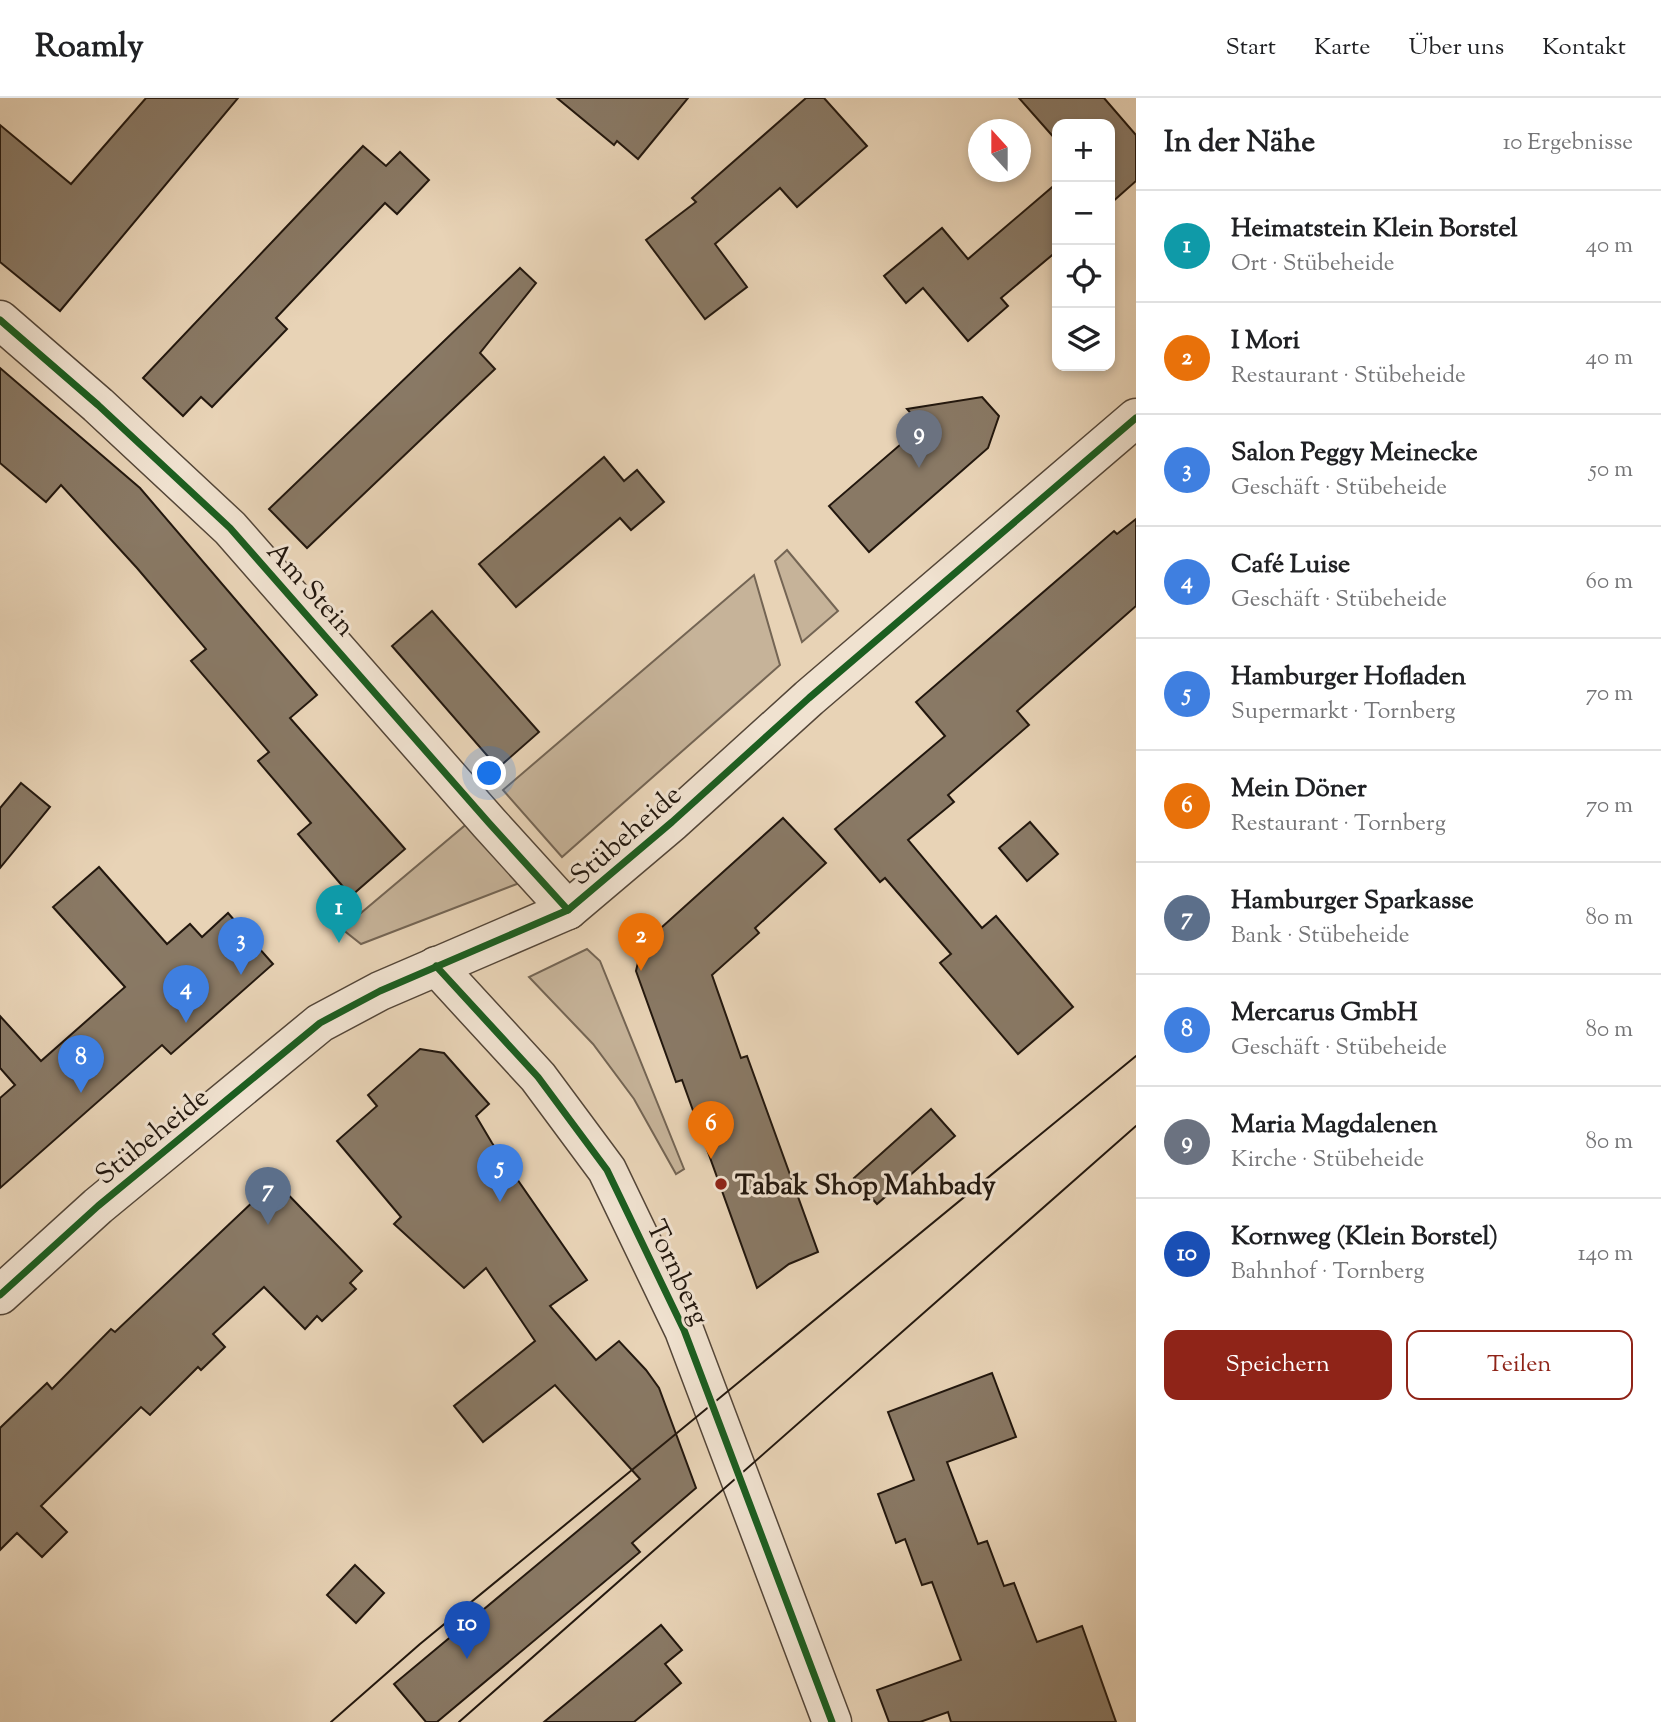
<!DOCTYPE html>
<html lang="de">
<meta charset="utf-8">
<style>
body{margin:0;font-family:"Sorts Mill Goudy",serif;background:#f2f2f2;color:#202124}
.controls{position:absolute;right:21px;top:21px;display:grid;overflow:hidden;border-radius:14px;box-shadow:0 4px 10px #0003}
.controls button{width:63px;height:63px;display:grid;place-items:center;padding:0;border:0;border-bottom:2px solid #e0e0e0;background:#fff;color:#202124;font:35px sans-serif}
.compass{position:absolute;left:968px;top:21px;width:63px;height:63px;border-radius:50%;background:#fff;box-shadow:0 4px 10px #0003;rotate:339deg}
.you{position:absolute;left:490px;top:676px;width:24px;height:24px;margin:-18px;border:5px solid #fff;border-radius:50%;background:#1a73e8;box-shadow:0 0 0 10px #1a73e833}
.badge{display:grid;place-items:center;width:46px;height:46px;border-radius:50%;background:#8f2418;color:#fff;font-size:23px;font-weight:700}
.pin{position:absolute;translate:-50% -58px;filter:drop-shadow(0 2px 4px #0008)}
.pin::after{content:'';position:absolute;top:37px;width:24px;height:21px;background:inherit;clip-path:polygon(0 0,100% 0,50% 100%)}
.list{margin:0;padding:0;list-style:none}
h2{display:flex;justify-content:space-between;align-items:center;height:91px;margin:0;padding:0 28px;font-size:30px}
h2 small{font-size:23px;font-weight:400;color:#757577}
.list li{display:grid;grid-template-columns:46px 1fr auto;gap:21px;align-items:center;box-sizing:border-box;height:112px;padding:0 28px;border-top:2px solid #e0e0e0}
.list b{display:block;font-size:26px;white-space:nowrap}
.list p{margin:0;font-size:23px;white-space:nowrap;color:#757577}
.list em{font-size:23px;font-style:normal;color:#757577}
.actions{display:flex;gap:14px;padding:21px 28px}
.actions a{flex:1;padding:16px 0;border:2px solid #8f2418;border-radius:14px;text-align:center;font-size:24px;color:#8f2418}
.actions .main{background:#8f2418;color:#fff}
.icon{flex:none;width:38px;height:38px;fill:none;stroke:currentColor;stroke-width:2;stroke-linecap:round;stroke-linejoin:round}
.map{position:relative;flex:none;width:1136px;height:1624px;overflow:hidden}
header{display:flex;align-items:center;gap:42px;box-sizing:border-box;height:98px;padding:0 35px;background:#fff;border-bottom:2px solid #e0e0e0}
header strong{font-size:33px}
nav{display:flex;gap:38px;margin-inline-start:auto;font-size:24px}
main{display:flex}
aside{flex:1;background:#fff}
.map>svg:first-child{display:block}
</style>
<header>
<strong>Roamly</strong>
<nav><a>Start</a><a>Karte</a><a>Über uns</a><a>Kontakt</a></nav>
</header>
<main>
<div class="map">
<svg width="1136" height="1624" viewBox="0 0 1136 1624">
<rect width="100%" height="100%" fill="#e8d3b6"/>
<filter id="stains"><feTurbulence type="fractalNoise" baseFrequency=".00286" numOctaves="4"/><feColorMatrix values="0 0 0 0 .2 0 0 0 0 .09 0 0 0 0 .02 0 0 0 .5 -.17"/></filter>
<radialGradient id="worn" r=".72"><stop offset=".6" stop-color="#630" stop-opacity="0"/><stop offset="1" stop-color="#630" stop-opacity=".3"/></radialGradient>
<g fill="#c6b399" stroke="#746554" stroke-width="2">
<path d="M787,452L838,513L802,544L775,463Z"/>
<path d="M754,477L780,567L562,759L503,692Z"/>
<path d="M469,724L522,784L361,846L342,831Z"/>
<path d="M587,851L600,863L684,1071L676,1076L634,1001L593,946L529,879Z"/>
</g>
<g fill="#897965" stroke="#22170e" stroke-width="2">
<path d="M146,0H238L60,213L0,164V27L71,86Z"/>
<path d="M557,0H688L638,61L617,43L614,47Z"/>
<path d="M806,0H824L867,48L797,109L780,90L715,146L747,189L705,221L646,142L696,104L692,100Z"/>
<path d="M1019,0H1104L1136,37V83L1110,106V26H1057V43Z"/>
<path d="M363,48L386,68L400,54L429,82L397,116L385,105L276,220L287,231L212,309L201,299L183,318L143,280Z"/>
<path d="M1057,85V153L1001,200L1008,208L968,243L923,190L906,205L884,178L942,130L968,161Z"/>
<path d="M520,170L536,185L480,255L495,271L307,450L269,411Z"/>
<path d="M0,270L140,390L317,597L290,620L405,751L351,798L298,736L311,725L258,663L269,654L191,563L206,551L137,470L61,387L46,404L0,365Z"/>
<path d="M982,299L999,318L988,350L869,454L829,408L922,328L907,311Z"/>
<path d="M604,359L624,383L637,372L664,404L631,432L620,420L516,509L479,466Z"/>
<path d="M1136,421V508L1017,613L1029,627L948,697L954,704L908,742L982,830L996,818L1073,909L1018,956L940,865L951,856L885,780L880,784L835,731L945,638L916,604L1114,433L1117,436Z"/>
<path d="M432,513L539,634L498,670L392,548Z"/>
<path d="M21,685L50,709L0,770V710Z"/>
<path d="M783,720L826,765L755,830L759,835L712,877L741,960L747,958L818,1154L789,1166L757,1190L682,982L676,984L636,873L642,847Z"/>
<path d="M1030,724L1058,756L1027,783L999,750Z"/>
<path d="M99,769L167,846L190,826L202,839L228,815L273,866L171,956L162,947L0,1090V1000L15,987L0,970V918L41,963L125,889L53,809Z"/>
<path d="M420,951L444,955L489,1006L476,1018L492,1045L587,1182L550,1208L596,1262L619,1243L646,1272L659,1290L696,1390L632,1445L640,1454L437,1624H426L394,1586L640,1381L555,1287L483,1344L454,1308L535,1243L486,1170L464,1190L394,1126L401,1119L337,1043L377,1008L368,997Z"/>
<path d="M931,1011L955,1038L877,1106L854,1080Z"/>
<path d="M275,1083L362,1173L350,1185L356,1191L322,1223L317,1218L305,1231L264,1189L213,1236L225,1249L201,1272L198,1269L150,1317L141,1309L41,1408L67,1434L42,1459L17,1435L0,1452V1330L47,1285L52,1291L111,1231L115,1234Z"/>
<path d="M992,1275L1016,1339L947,1364L978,1446L987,1443L1004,1488L1014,1485L1037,1544L1082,1528L1116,1624H951L948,1614L920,1624H889L877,1592L961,1562L932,1484L922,1487L905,1441L896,1445L878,1396L914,1382L888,1314Z"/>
<path d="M355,1467L384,1495L356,1525L327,1497Z"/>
<path d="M661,1527L682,1552L665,1566L681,1585L634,1624H544Z"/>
</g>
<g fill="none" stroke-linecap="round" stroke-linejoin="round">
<defs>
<g id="minor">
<path d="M0,222L98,307L230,430L489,725L568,812"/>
<path d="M436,868L538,979L607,1072L684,1232L832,1624"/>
<path d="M0,1197L98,1108L320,925L380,893L568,812L672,724L809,600L1136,320"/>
</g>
</defs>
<use href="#minor" stroke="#544638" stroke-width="41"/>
<use href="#minor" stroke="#f0e2d0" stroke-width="38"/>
<g stroke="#22170e" stroke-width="2">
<path d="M331,1624L420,1546L1136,958"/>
<path d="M459,1624L1136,1028"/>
</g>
<defs>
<g id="cycleway">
<path d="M0,222L98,307L230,430L489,725L568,812"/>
<path d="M436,868L538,979L607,1072L684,1232L832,1624"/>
<path d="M0,1197L98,1108L320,925L380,893L568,812L672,724L809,600L1136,320"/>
</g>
</defs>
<use href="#cycleway" stroke="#f0e2d0" stroke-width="11"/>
<use href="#cycleway" stroke="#1b5e20" stroke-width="7"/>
</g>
<circle fill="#8f2418" stroke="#f0e2d0" stroke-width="2.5" cx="721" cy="1086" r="7"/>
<g text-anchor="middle" stroke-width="6" stroke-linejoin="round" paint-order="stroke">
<g font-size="28" fill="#22170e" stroke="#f0e2d0">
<text transform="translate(312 490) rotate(48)" y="10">Am Stein</text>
<text transform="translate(625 736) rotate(-41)" y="10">Stübeheide</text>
<text transform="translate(151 1037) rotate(-39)" y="10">Stübeheide</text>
<text transform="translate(679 1174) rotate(65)" y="10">Tornberg</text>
</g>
<g font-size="28" font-weight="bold" fill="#22170e" stroke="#f0e2d0" text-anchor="start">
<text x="735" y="1096">Tabak Shop Mahbady</text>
</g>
</g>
<rect width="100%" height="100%" filter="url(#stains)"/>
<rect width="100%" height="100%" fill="url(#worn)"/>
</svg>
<div class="controls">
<button>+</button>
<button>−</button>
<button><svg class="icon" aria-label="locate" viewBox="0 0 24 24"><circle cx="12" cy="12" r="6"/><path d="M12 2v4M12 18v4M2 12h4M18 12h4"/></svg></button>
<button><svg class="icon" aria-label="layers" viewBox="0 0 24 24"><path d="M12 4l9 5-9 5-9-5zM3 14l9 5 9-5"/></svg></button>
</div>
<svg class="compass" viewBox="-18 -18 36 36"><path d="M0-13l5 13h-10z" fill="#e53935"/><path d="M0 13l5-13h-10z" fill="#757577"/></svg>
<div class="you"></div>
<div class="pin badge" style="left:339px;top:845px;background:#0f9aa8">1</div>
<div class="pin badge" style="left:641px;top:873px;background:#e8710a">2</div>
<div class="pin badge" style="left:241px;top:877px;background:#3f7fe0">3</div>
<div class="pin badge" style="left:186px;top:925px;background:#3f7fe0">4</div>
<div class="pin badge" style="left:500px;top:1104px;background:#3f7fe0">5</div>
<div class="pin badge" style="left:711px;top:1061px;background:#e8710a">6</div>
<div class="pin badge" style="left:268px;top:1127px;background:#5c6f8a">7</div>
<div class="pin badge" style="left:81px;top:995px;background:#3f7fe0">8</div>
<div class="pin badge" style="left:919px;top:370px;background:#6b7280">9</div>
<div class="pin badge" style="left:467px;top:1561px;background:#1a4fb4">10</div>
</div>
<aside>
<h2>In der Nähe<small>10 Ergebnisse</small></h2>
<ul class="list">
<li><span class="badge" style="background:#0f9aa8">1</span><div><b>Heimatstein Klein Borstel</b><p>Ort · Stübeheide</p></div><em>40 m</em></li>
<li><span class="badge" style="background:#e8710a">2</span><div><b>I Mori</b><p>Restaurant · Stübeheide</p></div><em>40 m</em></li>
<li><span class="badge" style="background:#3f7fe0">3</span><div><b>Salon Peggy Meinecke</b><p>Geschäft · Stübeheide</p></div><em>50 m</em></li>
<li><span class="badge" style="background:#3f7fe0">4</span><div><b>Café Luise</b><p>Geschäft · Stübeheide</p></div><em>60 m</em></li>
<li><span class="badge" style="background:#3f7fe0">5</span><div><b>Hamburger Hofladen</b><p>Supermarkt · Tornberg</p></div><em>70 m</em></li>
<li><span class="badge" style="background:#e8710a">6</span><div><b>Mein Döner</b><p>Restaurant · Tornberg</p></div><em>70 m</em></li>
<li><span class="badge" style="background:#5c6f8a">7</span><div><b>Hamburger Sparkasse</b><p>Bank · Stübeheide</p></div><em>80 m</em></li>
<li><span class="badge" style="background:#3f7fe0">8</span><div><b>Mercarus GmbH</b><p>Geschäft · Stübeheide</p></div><em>80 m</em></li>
<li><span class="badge" style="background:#6b7280">9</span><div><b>Maria Magdalenen</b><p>Kirche · Stübeheide</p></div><em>80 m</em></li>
<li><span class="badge" style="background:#1a4fb4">10</span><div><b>Kornweg (Klein Borstel)</b><p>Bahnhof · Tornberg</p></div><em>140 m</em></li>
</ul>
<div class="actions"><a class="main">Speichern</a><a>Teilen</a></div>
</aside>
</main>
